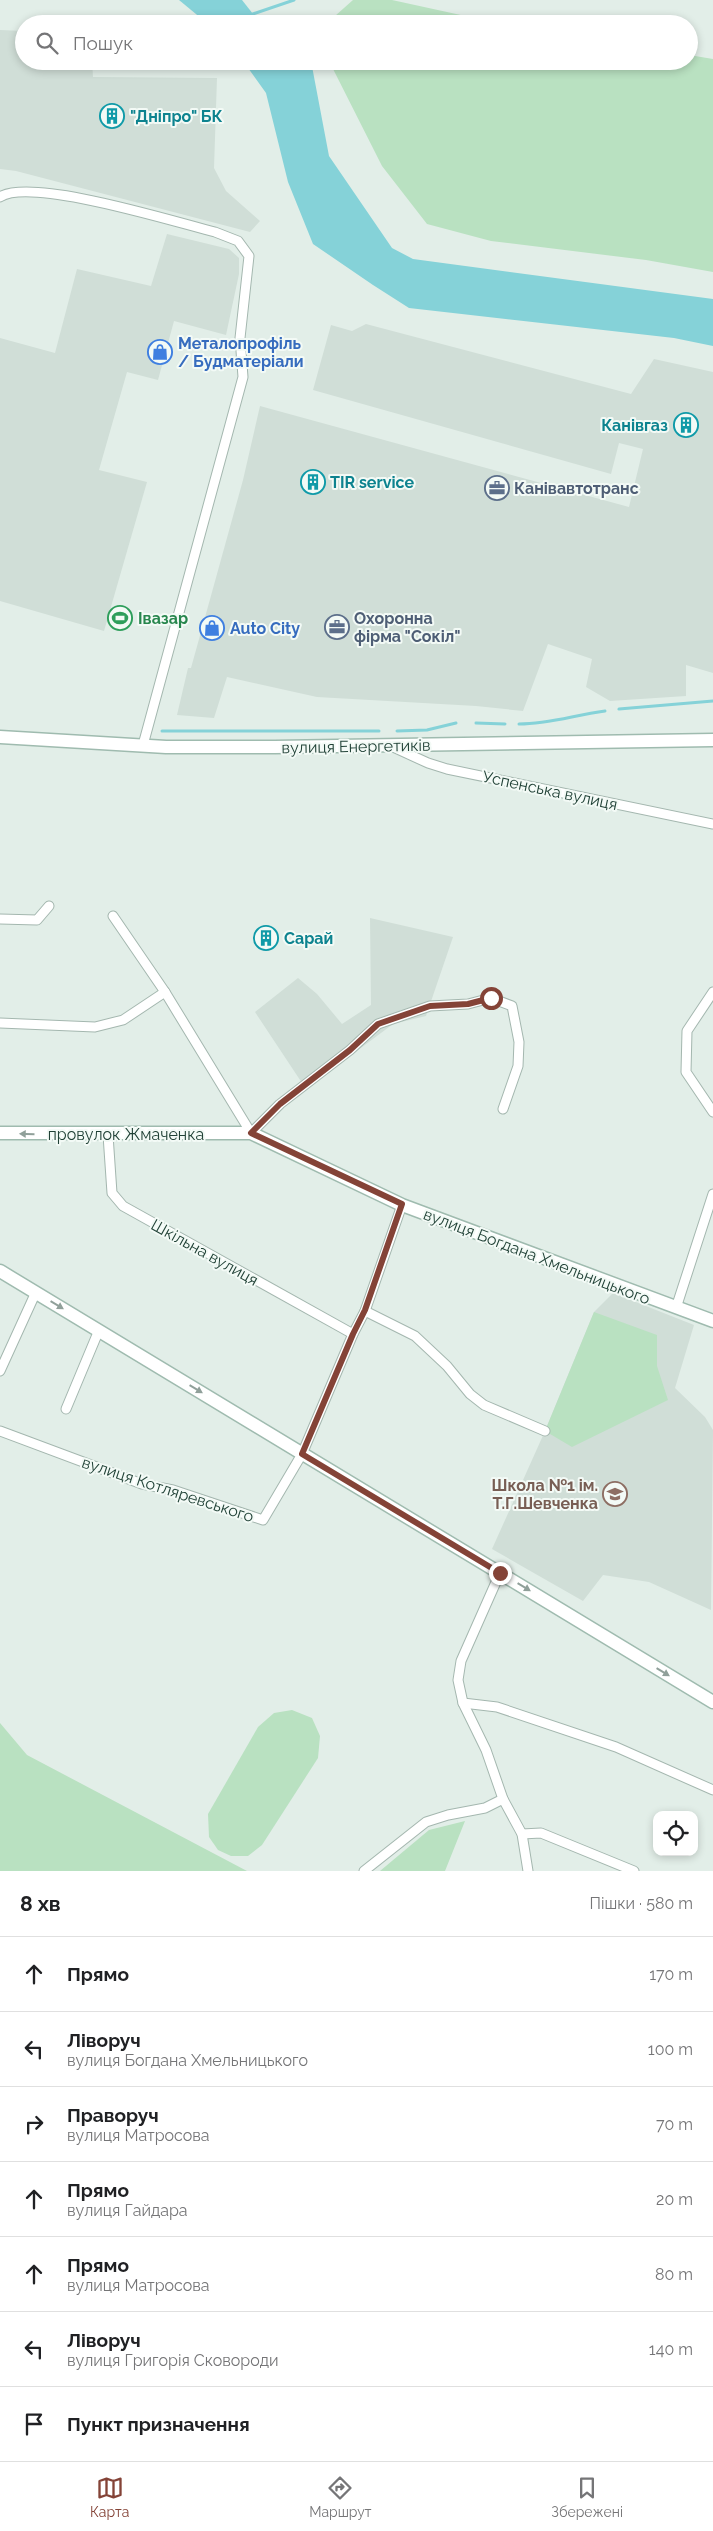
<!DOCTYPE html>
<html lang="uk">
<meta charset="utf-8">
<style>
body{margin:0;font-family:Raleway,sans-serif;background:#f2f2f2;color:#202124}
.controls{position:absolute;right:15px;bottom:15px;display:grid;overflow:hidden;border-radius:10px;box-shadow:0 2px 8px #0003}
.controls button{width:45px;height:45px;display:grid;place-items:center;padding:0;border:0;border-bottom:1px solid #e0e0e0;background:#fff;color:#202124;font:25px sans-serif}
.stop{position:absolute;width:15px;height:15px;margin:-11px;border:4px solid #844337;border-radius:50%;background:#fff}
.stop.end{background:#844337;border-color:#fff;box-shadow:0 1px 5px #0008}
.list{margin:0;padding:0;list-style:none}
h2{display:flex;justify-content:space-between;align-items:center;height:65px;margin:0;padding:0 20px;font-size:21px}
h2 small{font-size:16px;font-weight:400;color:#757577}
.list li{display:grid;grid-template-columns:32px 1fr auto;gap:15px;align-items:center;box-sizing:border-box;height:75px;padding:0 20px;border-top:1px solid #e0e0e0}
.list b{display:block;font-size:19px;white-space:nowrap}
.list p{margin:0;font-size:16px;white-space:nowrap;color:#757577}
.list em{font-size:16px;font-style:normal;color:#757577}
.icon{flex:none;width:28px;height:28px;fill:none;stroke:currentColor;stroke-width:2;stroke-linecap:round;stroke-linejoin:round}
.map{position:relative;flex:none;width:713px;height:1871px;overflow:hidden}
.search{position:absolute;background:#fff;box-shadow:0 2px 8px #0003;left:15px;right:15px;top:15px;height:55px;display:flex;align-items:center;gap:12px;box-sizing:border-box;padding:0 18px;border-radius:28px;color:#757577;font-size:19px}
.sheet{height:590px;background:#fff}
nav{display:flex;justify-content:space-around;align-items:center;box-sizing:border-box;height:70px;border-top:1px solid #e0e0e0;background:#fff;font-size:14px;color:#757577}
nav a{display:grid;justify-items:center;gap:2px}
nav .on{color:#844337}
.map>svg:first-child{display:block}
</style>
<div class="map">
<svg width="713" height="1871" viewBox="0 0 713 1871">
<rect width="100%" height="100%" fill="#e2eee8"/>
<g fill="#d0ded7">
<path d="M0,30L24,31V61H92L93,77L217,78L214,168L226,191L260,221L250,232L16,171L0,169Z"/>
<path d="M167,234L229,249L239,258V274L226,335L174,321L158,380L127,372L99,470L147,482L104,631L0,601V338L55,353L77,269L151,286Z"/>
<path d="M366,324L631,394L654,359L713,372V673L686,665V696L610,701L586,687L592,659L548,644L523,711L476,706L317,697L227,677L214,718L177,715L188,668H191L243,480L260,406L629,507L643,449L619,443L611,474L313,390L331,325L352,331Z"/>
<path d="M370,918L453,937L426,1016L393,1024L306,1089L255,1012L298,978L317,994L342,1024L371,1005Z"/>
<path d="M613,1293L694,1325L675,1388L705,1417L713,1430L711,1610L649,1582L603,1575L583,1601L492,1549L545,1431L594,1312Z"/>
</g>
<g fill="#b9e1c1">
<path d="M353,0H392L502,24H326Z"/>
<path d="M689,55L713,59V272L646,260L491,241L427,224L382,166L329,61H689Z"/>
<path d="M594,1312L657,1335V1366L668,1400L572,1447L545,1431Z"/>
<path d="M292,1710L312,1718L320,1736L318,1758L262,1845L248,1856H231L218,1850L209,1837L208,1814L258,1727L274,1713Z"/>
<path d="M0,1723L27,1755L247,1871H0Z"/>
<path d="M465,1821L445,1871H380L429,1830Z"/>
</g>
<g fill="#85d2d8">
<path d="M179,0H242L261,24H208Z"/>
<path d="M243,61H311L329,156L392,248L413,259L713,299V346L674,338L409,308L373,285L313,244L288,182L266,93Z"/>
</g>
<g fill="none" stroke-linecap="round" stroke-linejoin="round">
<g stroke="#85d2d8" stroke-width="3">
<path d="M250,15L294,0"/>
<path d="M619,709L713,701"/>
<path d="M476,723L505,724"/>
<path d="M519,724C550,724 574,715 605,711"/>
<path d="M162,731H379"/>
<path d="M397,731L427,730L456,723"/>
</g>
<defs>
<g id="street">
<path d="M0,197C31,177 175,222 215,232L238,241L249,256L240,338L243,377L143,745"/>
<path d="M393,747L428,763L447,769L713,824"/>
<path d="M113,916L165,992L251,1133L280,1104L350,1050L378,1024L430,1006L468,1004L491,998L512,1006L519,1042L518,1066L503,1109"/>
<path d="M0,919L37,920L49,906"/>
<path d="M713,992L687,1031L686,1072L713,1112"/>
<path d="M0,1023L95,1027L123,1020L165,992"/>
<path d="M108,1135L112,1193L123,1206L353,1334"/>
<path d="M676,1308L713,1194"/>
<path d="M365,1311L415,1336L447,1366L470,1394L484,1405L545,1431"/>
<path d="M0,1371L36,1292"/>
<path d="M66,1409L99,1330"/>
<path d="M0,1431L142,1484L173,1490L263,1520L302,1454L353,1334L365,1311L402,1205"/>
<path d="M500,1573L461,1661L458,1680L463,1703L486,1750L503,1799L522,1834L528,1871"/>
<path d="M463,1703L497,1707L616,1747L713,1790"/>
<path d="M522,1834L541,1833L634,1871"/>
<path d="M364,1871L426,1822L448,1815L485,1808L503,1799"/>
</g>
<g id="secondary">
<path d="M0,737L166,747H275L713,740"/>
<path d="M0,1133H251L402,1205L713,1321"/>
<path d="M0,1271L713,1702"/>
</g>
</defs>
<use href="#street" stroke="#a4b7af" stroke-width="11"/>
<use href="#secondary" stroke="#9fbbaf" stroke-width="15"/>
<use href="#street" stroke="#fff" stroke-width="9"/>
<use href="#secondary" stroke="#fff" stroke-width="12"/>
</g>
<defs><path id="oneway-solid" d="M-6-.8H1V-3.2L6.5 0L1 3.2V.8H-6Z" transform="scale(1.25)"/></defs>
<g fill="#90a09a">
<use href="#oneway-solid" transform="translate(27 1134) rotate(-179)"/>
<use href="#oneway-solid" transform="translate(57 1305) rotate(31)"/>
<use href="#oneway-solid" transform="translate(196 1389) rotate(31)"/>
<use href="#oneway-solid" transform="translate(524 1587) rotate(31)"/>
<use href="#oneway-solid" transform="translate(663 1672) rotate(31)"/>
</g>
<g fill="none" stroke-linecap="round" stroke-linejoin="round">
<path stroke="#844337" stroke-width="6" d="M491,998L468,1004L430,1006L378,1024L350,1050L280,1104L251,1133L402,1204L365,1310L353,1334L302,1454L500,1573"/>
</g>
<defs>
<symbol id="building-ring" viewBox="-11 -11 22 22"><circle r="9.5" fill="#f3faf6" stroke="#0f9aa8" stroke-width="1.5"/><path d="M-4-6H4V6H1V3H-1V6H-4ZM-2.5-4.3h1.7v1.8h-1.7ZM.8-4.3h1.7v1.8H.8ZM-2.5-1h1.7V.8h-1.7ZM.8-1h1.7V.8H.8Z" fill="#0f9aa8"/></symbol>
<symbol id="shop-ring" viewBox="-11 -11 22 22"><circle r="9.5" fill="#f3faf6" stroke="#3f7fe0" stroke-width="1.5"/><path d="M-5-2.5h2.3a2.7 3.5 0 0 1 5.4 0H5L5.5 6h-11ZM-1.5-2.5h3a1.5 2.3 0 0 0-3 0Z" fill="#3f7fe0"/></symbol>
<symbol id="office-ring" viewBox="-11 -11 22 22"><circle r="9.5" fill="#f3faf6" stroke="#5c6f8a" stroke-width="1.5"/><path d="M-6-3h4V-5.5h4V-3h4V5H-6ZM-1-4.5V-3h2v-1.5ZM-6 0V1H6V0Z" fill="#5c6f8a"/></symbol>
<symbol id="stadium-ring" viewBox="-11 -11 22 22"><circle r="9.5" fill="#f3faf6" stroke="#2e9e5b" stroke-width="1.5"/><path d="M0-5a6.5 5 0 1 0 0 10a6.5 5 0 1 0 0-10ZM-3.5-1.8h7v3.6h-7Z" fill="#2e9e5b"/></symbol>
<symbol id="school-ring" viewBox="-11 -11 22 22"><circle r="9.5" fill="#f3faf6" stroke="#8d6e63" stroke-width="1.5"/><path d="M0-5L7-2L0 1L-7-2ZM-4 1L0 2.5L4 1V4Q0 6-4 4Z" fill="#8d6e63"/></symbol>
</defs>
<g fill-rule="evenodd">
<use href="#building-ring" x="98" y="102" width="28" height="28"/>
<use href="#shop-ring" x="146" y="338" width="28" height="28"/>
<use href="#building-ring" x="672" y="411" width="28" height="28"/>
<use href="#building-ring" x="299" y="468" width="28" height="28"/>
<use href="#office-ring" x="483" y="474" width="28" height="28"/>
<use href="#stadium-ring" x="106" y="604" width="28" height="28"/>
<use href="#office-ring" x="323" y="613" width="28" height="28"/>
<use href="#shop-ring" x="198" y="614" width="28" height="28"/>
<use href="#building-ring" x="252" y="924" width="28" height="28"/>
<use href="#school-ring" x="601" y="1480" width="28" height="28"/>
</g>
<g text-anchor="middle" stroke-width="4" stroke-linejoin="round" paint-order="stroke">
<g font-size="16" font-weight="bold" fill="#0d838f" stroke="#f3faf6" text-anchor="start">
<text x="130" y="122">"Дніпро" БК</text>
<text x="668" y="431" text-anchor="end">Канівгаз</text>
<text x="330" y="488">TIR service</text>
<text x="284" y="944">Сарай</text>
</g>
<g font-size="16" font-weight="bold" fill="#366cbe" stroke="#f3faf6" text-anchor="start">
<text x="178" y="349">Металопрофіль<tspan x="178" dy="18">/ Будматеріали</tspan></text>
<text x="230" y="634">Auto City</text>
</g>
<g font-size="16" font-weight="bold" fill="#4e5e75" stroke="#f3faf6" text-anchor="start">
<text x="514" y="494">Канівавтотранс</text>
<text x="354" y="624">Охоронна<tspan x="354" dy="18">фірма "Сокіл"</tspan></text>
</g>
<g font-size="16" font-weight="bold" fill="#27864d" stroke="#f3faf6" text-anchor="start">
<text x="138" y="624">Івазар</text>
</g>
<g font-size="16" fill="#204136" stroke="#f3faf6">
<text transform="translate(356 746) rotate(-1)" y="6">вулиця Енергетиків</text>
<text transform="translate(550 790) rotate(12)" y="6">Успенська вулиця</text>
<text x="126" y="1140">провулок Жмаченка</text>
<text transform="translate(205 1252) rotate(29)" y="6">Шкільна вулиця</text>
<text transform="translate(537 1256) rotate(21)" y="6">вулиця Богдана Хмельницького</text>
<text transform="translate(168 1489) rotate(18)" y="6">вулиця Котляревського</text>
</g>
<g font-size="16" font-weight="bold" fill="#785e54" stroke="#f3faf6" text-anchor="end">
<text x="598" y="1491">Школа №1 ім.<tspan x="598" dy="18">Т.Г.Шевченка</tspan></text>
</g>
</g>
</svg>
<div class="controls">
<button><svg class="icon" aria-label="locate" viewBox="0 0 24 24"><circle cx="12" cy="12" r="6"/><path d="M12 2v4M12 18v4M2 12h4M18 12h4"/></svg></button>
</div>
<div class="stop" style="left:491px;top:998px"></div>
<div class="stop end" style="left:500px;top:1573px"></div>
<div class="search"><svg class="icon" aria-label="search" viewBox="0 0 24 24"><circle cx="10" cy="10" r="6"/><path d="M15 15l6 6"/></svg>Пошук</div>
</div>
<section class="sheet">
<h2>8 хв<small>Пішки · 580 m</small></h2>
<ul class="list">
<li><svg class="icon" aria-label="ahead" viewBox="0 0 24 24"><path d="M12 20V5M6 11l6-6 6 6"/></svg><div><b>Прямо</b></div><em>170 m</em></li>
<li><svg class="icon" aria-label="left" viewBox="0 0 24 24"><path d="M17 20v-9H6M10 6l-5 5 5 5"/></svg><div><b>Ліворуч</b><p>вулиця Богдана Хмельницького</p></div><em>100 m</em></li>
<li><svg class="icon" aria-label="right" viewBox="0 0 24 24"><path d="M7 20v-9h11M14 6l5 5-5 5"/></svg><div><b>Праворуч</b><p>вулиця Матросова</p></div><em>70 m</em></li>
<li><svg class="icon" aria-label="ahead" viewBox="0 0 24 24"><path d="M12 20V5M6 11l6-6 6 6"/></svg><div><b>Прямо</b><p>вулиця Гайдара</p></div><em>20 m</em></li>
<li><svg class="icon" aria-label="ahead" viewBox="0 0 24 24"><path d="M12 20V5M6 11l6-6 6 6"/></svg><div><b>Прямо</b><p>вулиця Матросова</p></div><em>80 m</em></li>
<li><svg class="icon" aria-label="left" viewBox="0 0 24 24"><path d="M17 20v-9H6M10 6l-5 5 5 5"/></svg><div><b>Ліворуч</b><p>вулиця Григорія Сковороди</p></div><em>140 m</em></li>
<li><svg class="icon" aria-label="arrive" viewBox="0 0 24 24"><path d="M6 21V4h12l-3 4 3 4H6"/></svg><div><b>Пункт призначення</b></div></li>
</ul>
</section>
<nav>
<a class="on"><svg class="icon" aria-label="map" viewBox="0 0 24 24"><path d="M3 6l6-2 6 2 6-2v14l-6 2-6-2-6 2zM9 4v14M15 6v14"/></svg>Карта</a>
<a><svg class="icon" aria-label="directions" viewBox="0 0 24 24"><path d="M12 3l9 9-9 9-9-9zM9 14v-3h6M13 9l2 2-2 2"/></svg>Маршрут</a>
<a><svg class="icon" aria-label="saved" viewBox="0 0 24 24"><path d="M7 4h10v16l-5-4-5 4z"/></svg>Збережені</a>
</nav>
